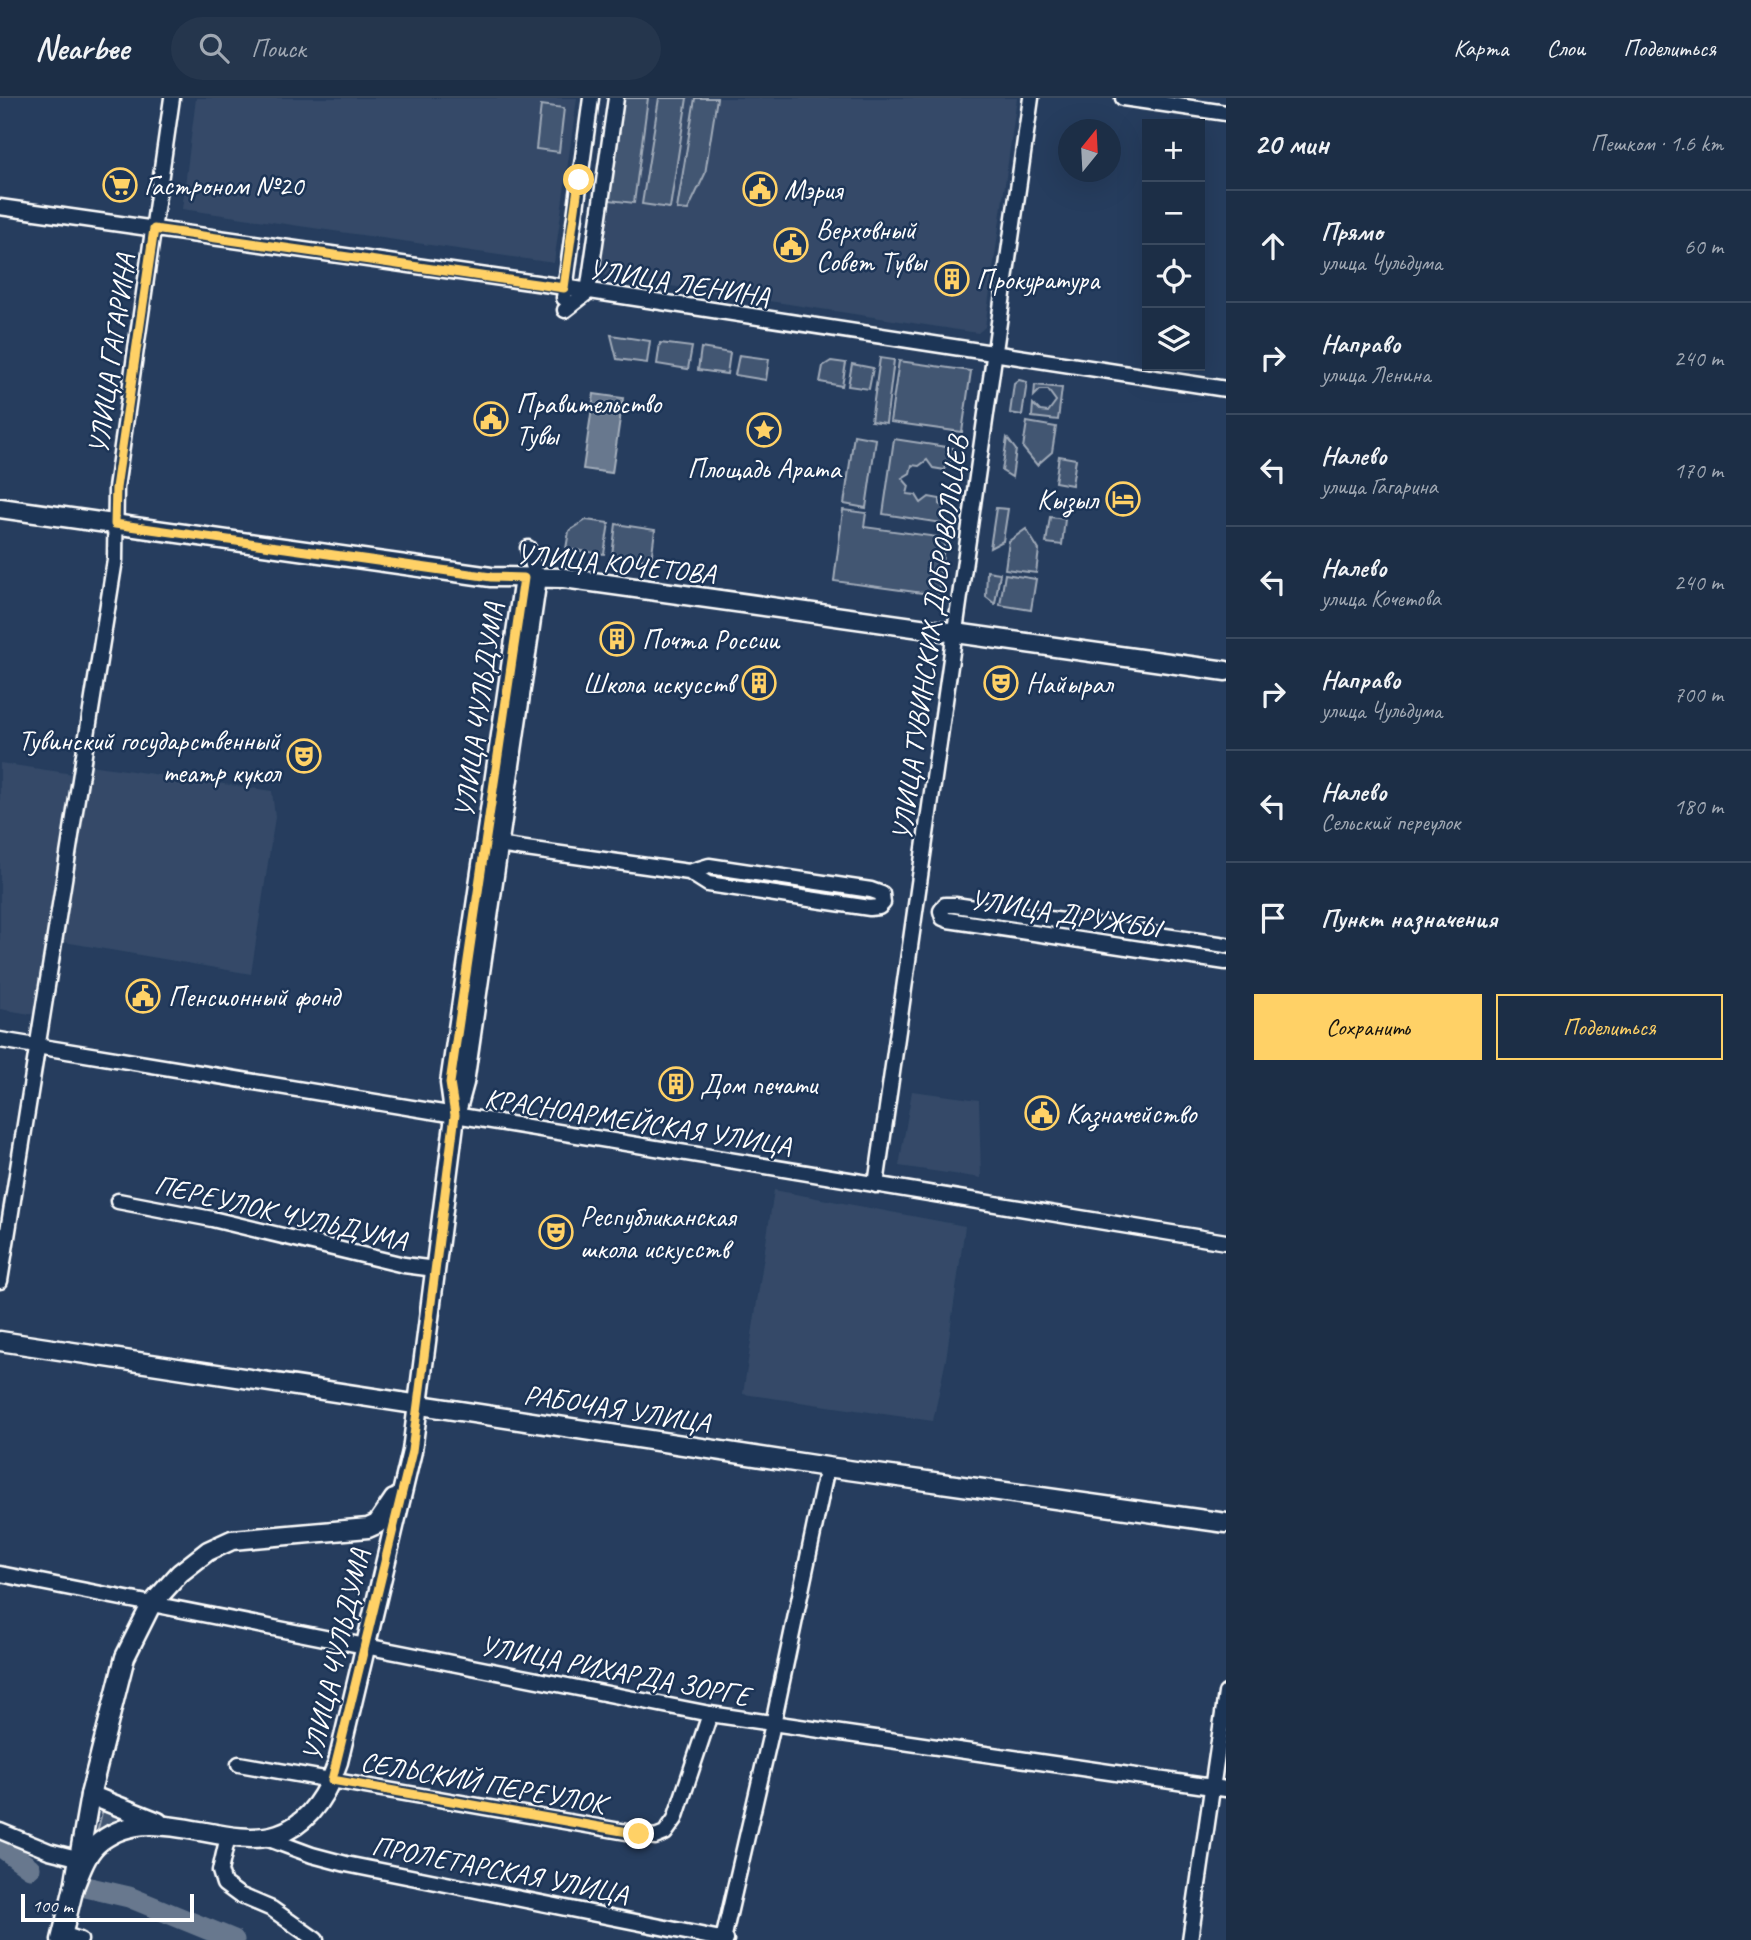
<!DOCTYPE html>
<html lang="ru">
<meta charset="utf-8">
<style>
body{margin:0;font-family:Caveat,sans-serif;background:#25364d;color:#f1f3f6}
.controls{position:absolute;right:21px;top:21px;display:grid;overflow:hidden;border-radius:0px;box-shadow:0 7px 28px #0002}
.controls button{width:63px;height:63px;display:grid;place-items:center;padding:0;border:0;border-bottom:2px solid #3a4a5f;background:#1c2e46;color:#f1f3f6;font:35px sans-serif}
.compass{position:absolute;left:1058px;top:21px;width:63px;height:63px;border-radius:50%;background:#1c2e46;box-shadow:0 7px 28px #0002;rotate:18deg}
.scale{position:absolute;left:21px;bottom:18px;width:173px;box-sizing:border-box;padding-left:7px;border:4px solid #fff;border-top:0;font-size:19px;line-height:24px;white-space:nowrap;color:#fff;-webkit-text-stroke:5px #1d3557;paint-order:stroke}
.stop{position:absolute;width:21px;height:21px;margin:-16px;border:5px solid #ffd166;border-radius:50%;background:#fff}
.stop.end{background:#ffd166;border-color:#fff;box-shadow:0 2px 7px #0008}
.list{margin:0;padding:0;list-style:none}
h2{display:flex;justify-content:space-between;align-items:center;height:91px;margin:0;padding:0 28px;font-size:30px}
h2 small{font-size:23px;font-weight:400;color:#a0a8b3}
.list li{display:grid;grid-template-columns:46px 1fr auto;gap:21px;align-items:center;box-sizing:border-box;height:112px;padding:0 28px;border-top:2px solid #3a4a5f}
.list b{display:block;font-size:26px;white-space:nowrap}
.list p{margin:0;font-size:23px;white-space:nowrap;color:#a0a8b3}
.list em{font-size:23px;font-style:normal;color:#a0a8b3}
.actions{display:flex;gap:14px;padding:21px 28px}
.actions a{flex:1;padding:16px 0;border:2px solid #ffd166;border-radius:0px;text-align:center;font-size:24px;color:#ffd166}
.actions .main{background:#ffd166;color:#111}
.icon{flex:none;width:38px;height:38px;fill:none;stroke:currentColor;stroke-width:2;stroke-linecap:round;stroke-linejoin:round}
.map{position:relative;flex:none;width:1226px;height:1842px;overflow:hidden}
header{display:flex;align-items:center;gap:42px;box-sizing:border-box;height:98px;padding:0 35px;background:#1c2e46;border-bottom:2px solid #3a4a5f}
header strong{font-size:33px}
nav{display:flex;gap:38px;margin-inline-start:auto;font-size:24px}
.search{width:490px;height:63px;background:#25364d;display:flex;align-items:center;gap:18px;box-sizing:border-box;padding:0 24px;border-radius:38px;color:#a0a8b3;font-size:26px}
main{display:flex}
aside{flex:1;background:#1c2e46}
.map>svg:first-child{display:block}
</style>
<header>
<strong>Nearbee</strong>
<div class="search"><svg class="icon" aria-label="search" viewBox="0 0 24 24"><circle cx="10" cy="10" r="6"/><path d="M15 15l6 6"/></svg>Поиск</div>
<nav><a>Карта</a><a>Слои</a><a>Поделиться</a></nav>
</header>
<main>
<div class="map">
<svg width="1226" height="1842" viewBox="0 0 1226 1842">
<rect width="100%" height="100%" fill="#263d5e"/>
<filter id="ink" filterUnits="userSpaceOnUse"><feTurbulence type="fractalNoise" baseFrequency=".0143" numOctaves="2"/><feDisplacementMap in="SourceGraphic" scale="14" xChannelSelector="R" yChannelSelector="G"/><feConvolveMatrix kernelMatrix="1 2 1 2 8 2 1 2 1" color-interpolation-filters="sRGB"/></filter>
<g filter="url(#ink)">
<g fill="#344a68">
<path d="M196,0H577L554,165L182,111Z"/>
<path d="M615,0H1017L985,229L978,235L605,178L596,169Z"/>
<path d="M0,665L73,676L36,917L0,911Z"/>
<path d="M90,667L272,693L275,719L251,876L64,844Z"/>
<path d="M912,993L979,1002L981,1080L899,1068Z"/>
<path d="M774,1092L965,1128L946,1261L933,1323L743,1296Z"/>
</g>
<g fill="#425672" stroke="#a0aab8" stroke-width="2">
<path d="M623,0H648L634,105L609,102Z"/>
<path d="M659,0H687L670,110L642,106Z"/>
<path d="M695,0H717L705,76L688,112L677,111Z"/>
<path d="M541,7L564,10L559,54L536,51Z"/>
<path d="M611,237L650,243L647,265L617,261Z"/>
<path d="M660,245L692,249L688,271L657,266Z"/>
<path d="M701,250L730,255L727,276L698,272Z"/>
<path d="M739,257L769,261L766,282L735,277Z"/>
<path d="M880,260L894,262L886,325L871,323Z"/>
<path d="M831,263L846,265L842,288L820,284L823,268Z"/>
<path d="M899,263L971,273L962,334L890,324Z"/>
<path d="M852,266L873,270L869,291L848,288Z"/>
<path d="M1019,282L1027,284L1022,317L1010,315L1014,286Z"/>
<path d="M1035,287L1062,290L1058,322L1032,319L1033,306L1040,313L1048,314L1056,303L1048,292H1040L1034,298Z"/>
<path d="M1027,324L1056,329L1052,354L1037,367L1023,350Z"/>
<path d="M854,337L876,341L866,410L844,406Z"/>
<path d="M1007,340L1016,352L1012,379L1002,373Z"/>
<path d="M894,341L953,350L951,364H947L945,372L933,370L927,362L919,368L912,367L910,375L902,380L909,388L907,396L916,397L921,405L929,399L940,401V407L944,408L942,425L883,416Z"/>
<path d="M1059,358L1076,361L1072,387L1055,384Z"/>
<path d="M996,410L1008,411L1003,443L990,450Z"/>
<path d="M843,412L866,415L864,429L945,440L938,497L834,483Z"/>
<path d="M1050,419L1065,421L1062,447L1046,445Z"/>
<path d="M586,422L609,425L604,456L566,451L569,433Z"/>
<path d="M616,426L655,432L651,463L612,457Z"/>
<path d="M1026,431L1039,452L1036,475L1005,471L1009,443Z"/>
<path d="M987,473L1000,475L995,506L986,499Z"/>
<path d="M1005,476L1036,481L1031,512L1000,507Z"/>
<path d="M104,1706L140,1716L115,1725L94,1747Z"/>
</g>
<path fill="#67788e" stroke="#a4aebb" stroke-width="2" d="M594,296L623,300L612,375L583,371Z"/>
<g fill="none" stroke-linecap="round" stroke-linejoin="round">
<g stroke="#67788e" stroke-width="21">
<path d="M0,1748L30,1770"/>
<path d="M86,1789L129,1799L234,1842"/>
</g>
<defs>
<g id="minor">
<path d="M1123,0L1226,15"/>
<path d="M0,109L551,187L1226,291"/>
<path d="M564,200L591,0"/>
<path d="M565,212L588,194L616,0"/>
<path d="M528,450L537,480"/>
<path d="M490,746L689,774L709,768L871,792L882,796L883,805L879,809L870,810L708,786L689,774"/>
<path d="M1226,847L955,807H945L941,813L943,820L948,822L1226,864"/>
<path d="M0,942L1226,1144"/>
<path d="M876,1087L1031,0"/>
<path d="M118,1103L212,1121L404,1167L435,1171"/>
<path d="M0,1183L115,462L116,390L172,0"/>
<path d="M0,1476L710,1616L1226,1691"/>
<path d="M239,1666L655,1739L665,1735L675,1721L710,1616"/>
<path d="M0,1733L49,1753L77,1760"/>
<path d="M228,1738L220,1773L224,1786L239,1797L272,1811L316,1842"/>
<path d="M266,1740L312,1757L346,1766L726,1842"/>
<path d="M62,1836L80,1842"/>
<path d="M723,1842L773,1626L827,1369"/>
<path d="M1190,1842L1226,1595"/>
</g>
<g id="major">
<path d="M0,410L491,479L564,480L1226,573"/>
<path d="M454,1014L450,985L524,480"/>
<path d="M0,1243L827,1369L1226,1425"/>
<path d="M90,1697L158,1724"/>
<path d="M74,1789C81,1773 86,1754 101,1743C176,1685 285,1814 338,1664L412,1353L455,1018L464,985L537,480"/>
<path d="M61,1842L74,1789L90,1697L125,1559L151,1507L180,1475L208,1453L232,1442L368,1430L377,1426L394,1401"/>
</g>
</defs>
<use href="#minor" stroke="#fff" stroke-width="19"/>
<use href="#major" stroke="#fff" stroke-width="23"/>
<use href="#minor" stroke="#1d3557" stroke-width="14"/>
<use href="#major" stroke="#1d3557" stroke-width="18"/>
</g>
</g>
<g fill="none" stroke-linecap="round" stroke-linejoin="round" filter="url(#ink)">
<path stroke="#ffd166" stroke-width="9" d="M579,82L564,190L154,131L116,390L115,426L491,479L524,480L450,985L455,1017L412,1353L332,1682L639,1736"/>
</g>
<defs>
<symbol id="supermarket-ring" viewBox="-11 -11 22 22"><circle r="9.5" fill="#1d3557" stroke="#ffd166" stroke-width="1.5"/><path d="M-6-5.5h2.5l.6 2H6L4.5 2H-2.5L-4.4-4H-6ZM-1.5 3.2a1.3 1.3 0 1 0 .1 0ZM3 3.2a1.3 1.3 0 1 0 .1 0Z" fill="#ffd166"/></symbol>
<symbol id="civic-ring" viewBox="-11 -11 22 22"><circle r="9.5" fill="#1d3557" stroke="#ffd166" stroke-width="1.5"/><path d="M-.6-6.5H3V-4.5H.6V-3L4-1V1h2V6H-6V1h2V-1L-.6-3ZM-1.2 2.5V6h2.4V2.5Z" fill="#ffd166"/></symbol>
<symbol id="building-ring" viewBox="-11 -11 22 22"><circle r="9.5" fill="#1d3557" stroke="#ffd166" stroke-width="1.5"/><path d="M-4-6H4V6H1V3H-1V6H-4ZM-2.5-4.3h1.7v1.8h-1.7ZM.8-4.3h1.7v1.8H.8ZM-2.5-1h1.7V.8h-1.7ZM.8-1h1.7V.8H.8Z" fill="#ffd166"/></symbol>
<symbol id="sight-ring" viewBox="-11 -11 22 22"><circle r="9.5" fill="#1d3557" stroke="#ffd166" stroke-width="1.5"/><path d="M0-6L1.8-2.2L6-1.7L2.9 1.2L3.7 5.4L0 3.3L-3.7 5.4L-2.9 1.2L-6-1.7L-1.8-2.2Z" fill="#ffd166"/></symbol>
<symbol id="hotel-ring" viewBox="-11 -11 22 22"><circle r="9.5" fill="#1d3557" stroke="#ffd166" stroke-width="1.5"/><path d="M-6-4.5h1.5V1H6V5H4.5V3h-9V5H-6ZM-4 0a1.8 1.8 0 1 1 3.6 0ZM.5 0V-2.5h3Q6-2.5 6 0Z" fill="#ffd166"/></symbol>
<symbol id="theatre-ring" viewBox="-11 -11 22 22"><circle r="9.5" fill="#1d3557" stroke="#ffd166" stroke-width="1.5"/><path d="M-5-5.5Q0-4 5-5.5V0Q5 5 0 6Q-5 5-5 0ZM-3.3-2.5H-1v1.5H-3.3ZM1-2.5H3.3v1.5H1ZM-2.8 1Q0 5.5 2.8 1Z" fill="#ffd166"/></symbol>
</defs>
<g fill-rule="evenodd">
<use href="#supermarket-ring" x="101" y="68" width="38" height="38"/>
<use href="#civic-ring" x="741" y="72" width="38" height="38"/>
<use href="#civic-ring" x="772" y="128" width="38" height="38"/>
<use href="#building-ring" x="933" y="162" width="38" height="38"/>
<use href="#civic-ring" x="472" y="302" width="38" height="38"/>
<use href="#sight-ring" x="745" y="313" width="38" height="38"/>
<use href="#hotel-ring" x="1104" y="382" width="38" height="38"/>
<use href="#building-ring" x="598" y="522" width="38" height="38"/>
<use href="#building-ring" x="740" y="566" width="38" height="38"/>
<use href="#theatre-ring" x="982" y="566" width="38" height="38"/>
<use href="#theatre-ring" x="285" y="639" width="38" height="38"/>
<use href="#civic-ring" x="124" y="879" width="38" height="38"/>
<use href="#building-ring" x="657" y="967" width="38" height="38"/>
<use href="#civic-ring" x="1023" y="996" width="38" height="38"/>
<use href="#theatre-ring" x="537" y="1115" width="38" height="38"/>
</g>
<g text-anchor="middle" stroke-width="5" stroke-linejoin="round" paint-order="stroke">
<g font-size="28" fill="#fff" stroke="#1d3557" text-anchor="start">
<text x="144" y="97">Гастроном №20</text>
<text x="784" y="101">Мэрия</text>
<text x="816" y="141">Верховный<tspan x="816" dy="32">Совет Тувы</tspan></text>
<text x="976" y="191">Прокуратура</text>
<text x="516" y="315">Правительство<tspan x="516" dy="32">Тувы</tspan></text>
<text x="764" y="380" text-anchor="middle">Площадь Арата</text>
<text x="1098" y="411" text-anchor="end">Кызыл</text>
<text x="642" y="551">Почта России</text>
<text x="734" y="595" text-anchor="end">Школа искусств</text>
<text x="1026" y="595">Найырал</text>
<text x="280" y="652" text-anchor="end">Тувинский государственный<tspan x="280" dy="32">театр кукол</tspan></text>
<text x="168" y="908">Пенсионный фонд</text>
<text x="700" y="996">Дом печати</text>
<text x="1066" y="1025">Казначейство</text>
<text x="580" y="1128">Республиканская<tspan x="580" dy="32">школа искусств</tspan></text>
</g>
<g font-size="28" fill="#fff" stroke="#1d3557">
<text transform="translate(679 184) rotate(9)" y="10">УЛИЦА ЛЕНИНА</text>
<text transform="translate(111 256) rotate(-82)" y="10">УЛИЦА ГАГАРИНА</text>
<text transform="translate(616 465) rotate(6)" y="10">УЛИЦА КОЧЕТОВА</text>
<text transform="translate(929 540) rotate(-82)" y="10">УЛИЦА ТУВИНСКИХ ДОБРОВОЛЬЦЕВ</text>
<text transform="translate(478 612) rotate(-82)" y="10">УЛИЦА ЧУЛЬДУМА</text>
<text transform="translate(1065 815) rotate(9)" y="10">УЛИЦА ДРУЖБЫ</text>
<text transform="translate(638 1023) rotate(9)" y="10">КРАСНОАРМЕЙСКАЯ УЛИЦА</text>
<text transform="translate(281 1114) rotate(13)" y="10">ПЕРЕУЛОК ЧУЛЬДУМА</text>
<text transform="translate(617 1310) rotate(9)" y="10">РАБОЧАЯ УЛИЦА</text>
<text transform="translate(335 1557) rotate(-77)" y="10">УЛИЦА ЧУЛЬДУМА</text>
<text transform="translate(615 1572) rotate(11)" y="10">УЛИЦА РИХАРДА ЗОРГЕ</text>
<text transform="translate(483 1684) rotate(10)" y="10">СЕЛЬСКИЙ ПЕРЕУЛОК</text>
<text transform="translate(500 1771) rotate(11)" y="10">ПРОЛЕТАРСКАЯ УЛИЦА</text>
</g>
</g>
</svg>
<div class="controls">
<button>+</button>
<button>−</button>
<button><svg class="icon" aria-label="locate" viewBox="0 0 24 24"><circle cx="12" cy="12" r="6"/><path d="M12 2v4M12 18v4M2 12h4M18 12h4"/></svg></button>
<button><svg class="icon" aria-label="layers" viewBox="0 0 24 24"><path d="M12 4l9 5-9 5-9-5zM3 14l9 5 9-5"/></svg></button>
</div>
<svg class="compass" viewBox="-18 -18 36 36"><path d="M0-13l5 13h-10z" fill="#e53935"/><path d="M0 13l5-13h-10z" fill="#a0a8b3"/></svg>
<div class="scale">100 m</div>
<div class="stop" style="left:579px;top:82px"></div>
<div class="stop end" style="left:639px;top:1736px"></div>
</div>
<aside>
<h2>20 мин<small>Пешком · 1.6 km</small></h2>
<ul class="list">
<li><svg class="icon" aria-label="ahead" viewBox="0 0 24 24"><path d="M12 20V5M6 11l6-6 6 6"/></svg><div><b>Прямо</b><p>улица Чульдума</p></div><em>60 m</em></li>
<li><svg class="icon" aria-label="right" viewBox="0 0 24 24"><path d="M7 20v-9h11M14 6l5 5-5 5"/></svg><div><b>Направо</b><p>улица Ленина</p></div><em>240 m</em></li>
<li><svg class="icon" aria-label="left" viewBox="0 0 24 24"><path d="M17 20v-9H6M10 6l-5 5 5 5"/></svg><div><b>Налево</b><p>улица Гагарина</p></div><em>170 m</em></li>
<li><svg class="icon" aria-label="left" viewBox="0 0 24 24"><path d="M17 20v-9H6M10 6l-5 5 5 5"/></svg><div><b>Налево</b><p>улица Кочетова</p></div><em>240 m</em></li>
<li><svg class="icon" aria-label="right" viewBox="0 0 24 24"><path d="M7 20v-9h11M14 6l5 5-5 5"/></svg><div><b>Направо</b><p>улица Чульдума</p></div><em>700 m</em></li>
<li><svg class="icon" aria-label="left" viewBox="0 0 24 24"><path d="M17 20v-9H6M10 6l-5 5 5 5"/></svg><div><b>Налево</b><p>Сельский переулок</p></div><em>180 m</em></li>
<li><svg class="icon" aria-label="arrive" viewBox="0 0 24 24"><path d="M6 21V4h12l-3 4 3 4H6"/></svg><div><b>Пункт назначения</b></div></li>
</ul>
<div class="actions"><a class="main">Сохранить</a><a>Поделиться</a></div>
</aside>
</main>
